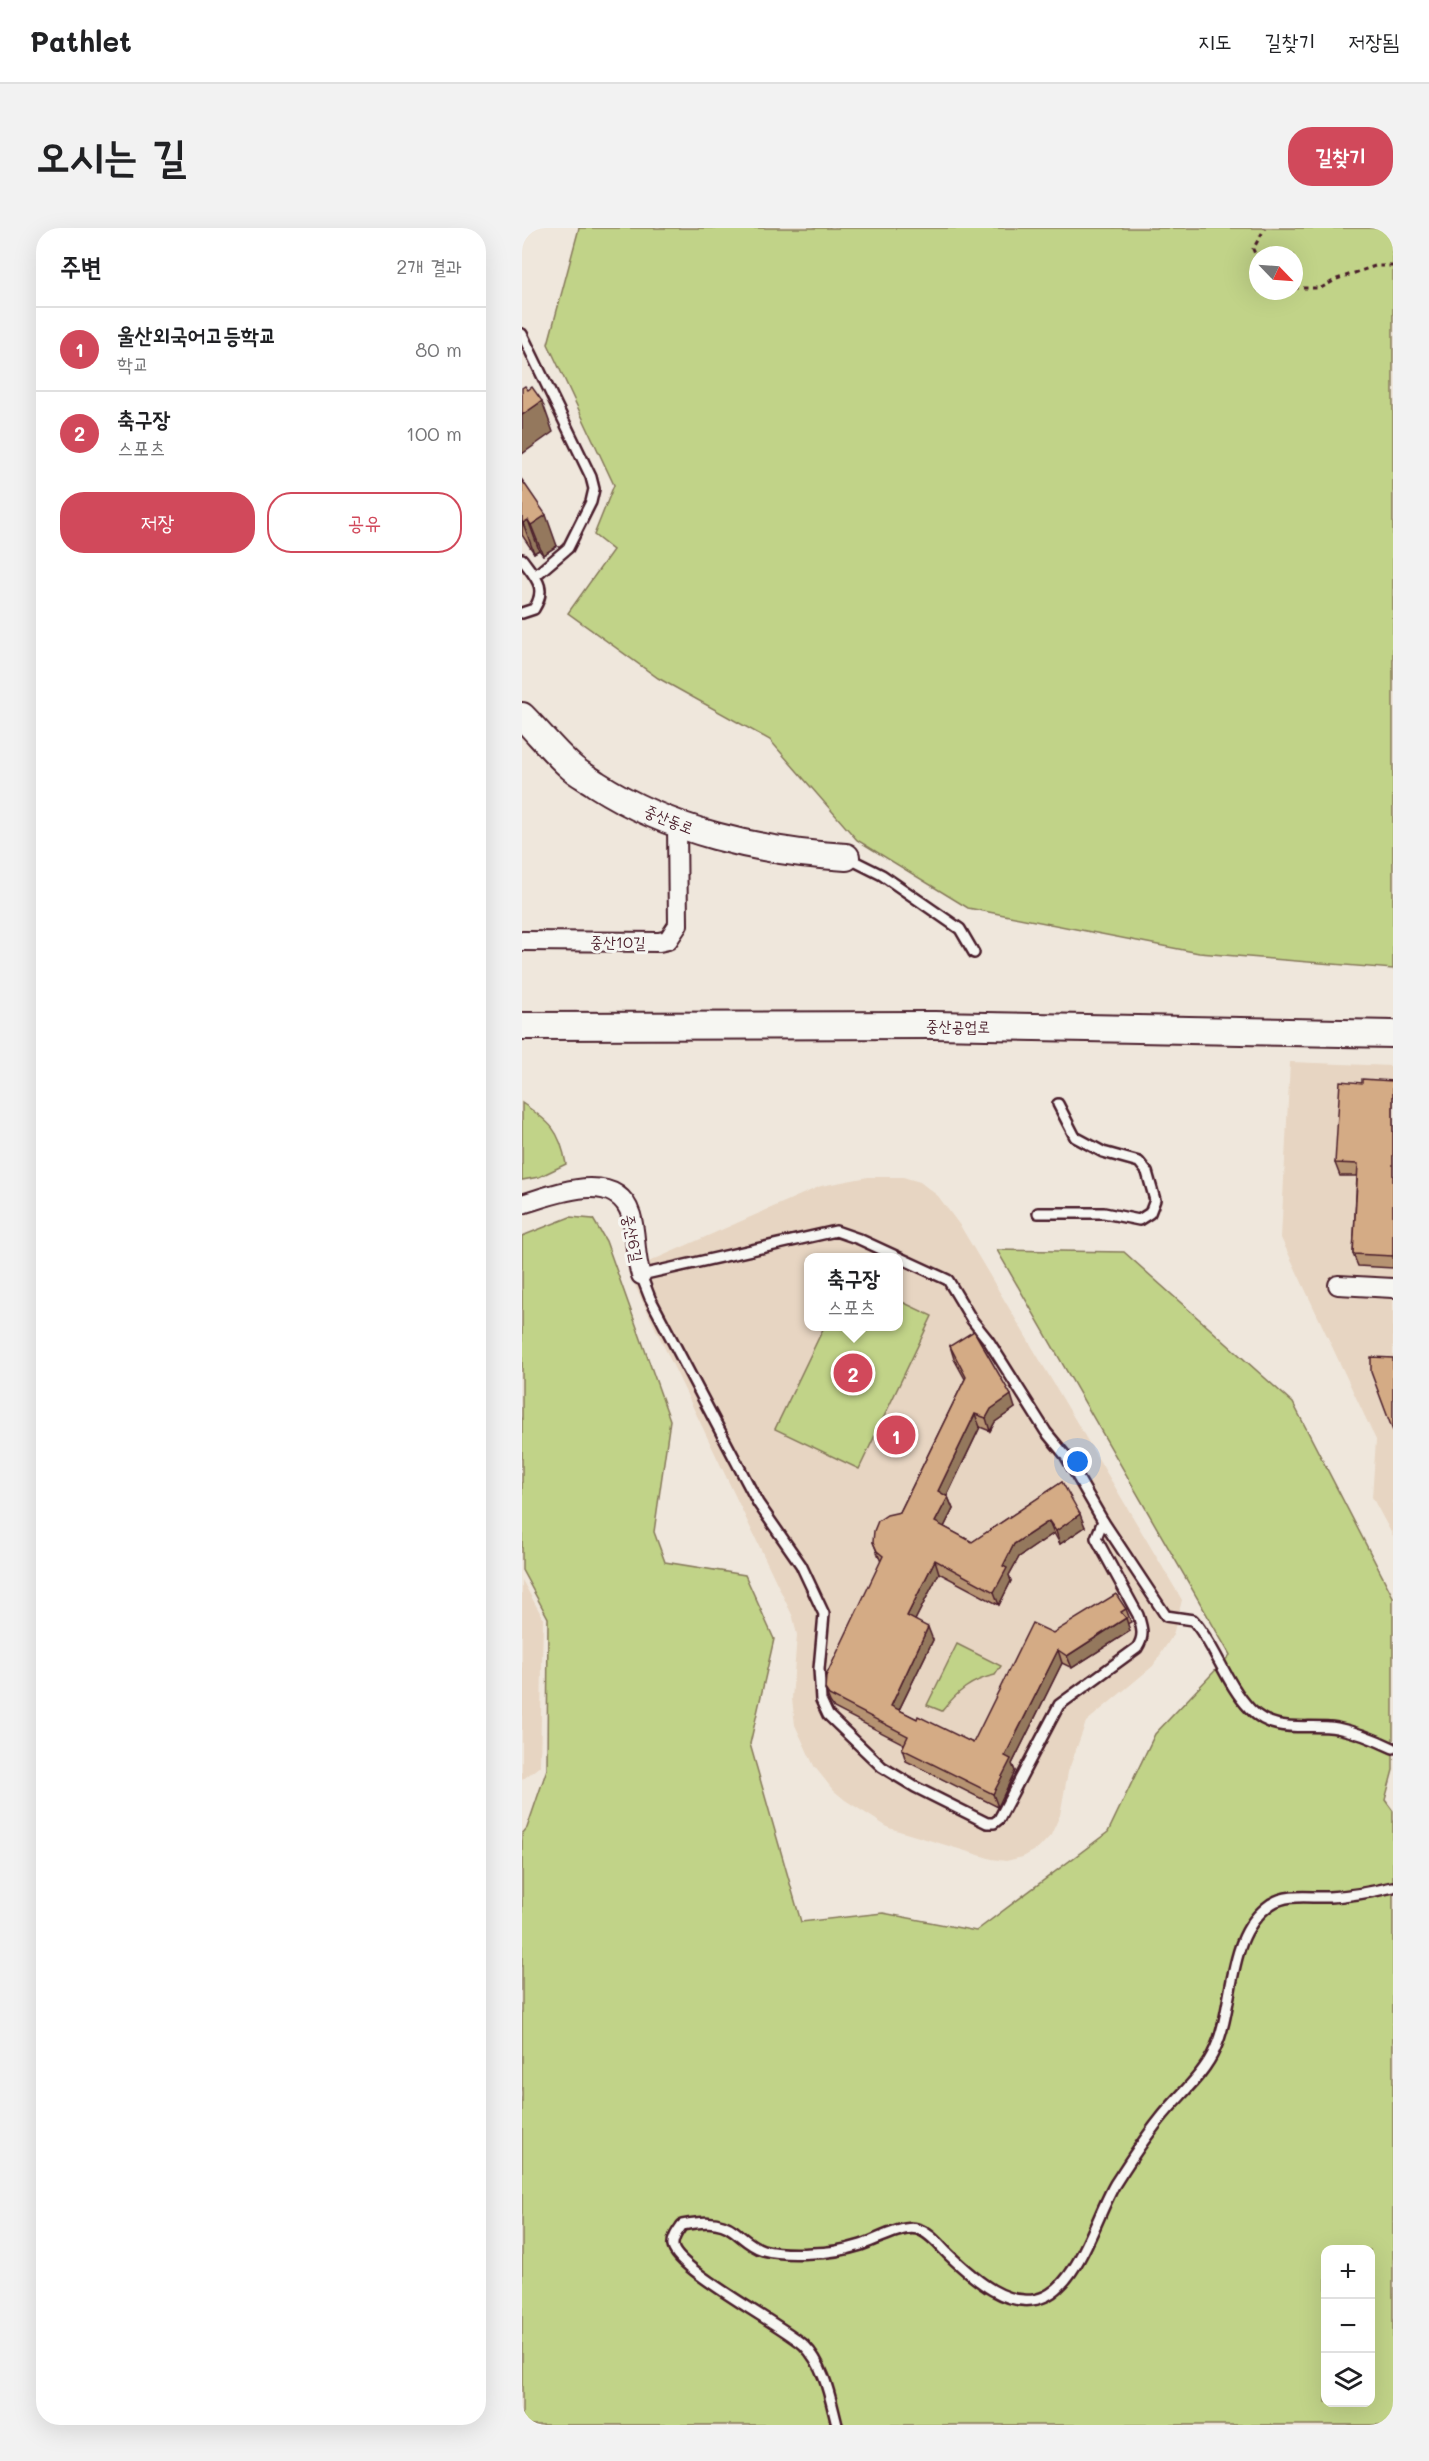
<!DOCTYPE html>
<html lang="ko">
<meta charset="utf-8">
<style>
body{margin:0;font-family:Mali,"Poor Story",sans-serif;background:#f2f2f2;color:#202124}
.controls{position:absolute;right:18px;bottom:18px;display:grid;overflow:hidden;border-radius:12px;box-shadow:0 6px 24px #0002}
.controls button{width:54px;height:54px;display:grid;place-items:center;padding:0;border:0;border-bottom:2px solid #e0e0e0;background:#fff;color:#202124;font:30px sans-serif}
.compass{position:absolute;left:727px;top:18px;width:54px;height:54px;border-radius:50%;background:#fff;box-shadow:0 6px 24px #0002;rotate:115deg}
.you{position:absolute;left:556px;top:1234px;width:21px;height:21px;margin:-15px;border:4px solid #fff;border-radius:50%;background:#1a73e8;box-shadow:0 0 0 9px #1a73e833}
.badge{display:grid;place-items:center;width:39px;height:39px;border-radius:50%;background:#d1495b;color:#fff;font-size:20px;font-weight:700}
.pin{position:absolute;translate:-50% -50%;border:3px solid #fff;box-shadow:0 2px 6px #0006}
.popup{position:absolute;left:282px;top:1025px;width:99px;height:78px;box-sizing:border-box;display:grid;place-content:center;border-radius:12px;background:#fff;filter:drop-shadow(0 2px 4px #0005);font-size:20px;white-space:nowrap;color:#757577}
.popup b{font-size:22px;color:#202124}
.popup::after{content:'';position:absolute;left:50%;top:100%;margin-left:-12px;border:12px solid transparent;border-top-color:#fff}
.list{margin:0;padding:0;list-style:none}
h2{display:flex;justify-content:space-between;align-items:center;height:78px;margin:0;padding:0 24px;font-size:26px}
h2 small{font-size:20px;font-weight:400;color:#757577}
.list li{display:grid;grid-template-columns:39px 1fr auto;gap:18px;align-items:center;box-sizing:border-box;height:84px;padding:0 24px;border-top:2px solid #e0e0e0}
.list b{display:block;font-size:22px;white-space:nowrap}
.list p{margin:0;font-size:20px;white-space:nowrap;color:#757577}
.list em{font-size:20px;font-style:normal;color:#757577}
.actions{display:flex;gap:12px;padding:18px 24px}
.actions a{flex:1;padding:14px 0;border:2px solid #d1495b;border-radius:24px;text-align:center;font-size:21px;color:#d1495b}
.actions .main{background:#d1495b;color:#fff}
.icon{flex:none;width:33px;height:33px;fill:none;stroke:currentColor;stroke-width:2;stroke-linecap:round;stroke-linejoin:round}
.map{position:relative;flex:none;width:871px;height:2197px;overflow:hidden;border-radius:24px}
header{display:flex;align-items:center;gap:36px;box-sizing:border-box;height:84px;padding:0 30px;background:#fff;border-bottom:2px solid #e0e0e0}
header strong{font-size:28px}
nav{display:flex;gap:33px;margin-inline-start:auto;font-size:21px}
.intro{display:flex;align-items:center;justify-content:space-between;box-sizing:border-box;height:144px;padding:0 36px}
h1{margin:0;font-size:42px}
.button{padding:15px 27px;border-radius:24px;background:#d1495b;color:#fff;font-size:21px;font-weight:700}
main{display:flex;gap:36px;padding:0 36px}
aside{flex:1;background:#fff;border-radius:24px;box-shadow:0 6px 24px #0002}
.map>svg:first-child{display:block}
</style>
<header>
<strong>Pathlet</strong>
<nav><a>지도</a><a>길찾기</a><a>저장됨</a></nav>
</header>
<div class="intro"><h1>오시는 길</h1><a class="button">길찾기</a></div>
<main>
<aside>
<h2>주변<small>2개 결과</small></h2>
<ul class="list">
<li><span class="badge">1</span><div><b>울산외국어고등학교</b><p>학교</p></div><em>80 m</em></li>
<li><span class="badge">2</span><div><b>축구장</b><p>스포츠</p></div><em>100 m</em></li>
</ul>
<div class="actions"><a class="main">저장</a><a>공유</a></div>
</aside>
<div class="map">
<svg width="871" height="2197" viewBox="0 0 871 2197">
<rect width="100%" height="100%" fill="#efe7dc"/>
<filter id="ink" filterUnits="userSpaceOnUse"><feTurbulence type="fractalNoise" baseFrequency=".0167" numOctaves="2"/><feDisplacementMap in="SourceGraphic" scale="12" xChannelSelector="R" yChannelSelector="G"/><feConvolveMatrix kernelMatrix="1 2 1 2 8 2 1 2 1" color-interpolation-filters="sRGB"/></filter>
<g filter="url(#ink)">
<g fill="#e7d5c2" fill-rule="evenodd">
<path d="M768,834L871,838V1308L850,1269L854,1212L759,1010Z"/>
<path d="M346,949H381L398,954L416,968L439,999L660,1372L651,1407L631,1438L564,1494L546,1544L538,1587L529,1607L517,1620L501,1629L484,1633L470,1631L367,1600L323,1572L311,1562L292,1538L273,1497L270,1471L275,1407L271,1389L106,1043L299,958ZM286,1030H376V1098H286Z"/>
<path d="M0,1352L21,1390L18,1538L0,1552Z"/>
</g>
<g fill="#c1d388" stroke="#86795a" stroke-width="1.5" fill-rule="evenodd">
<path d="M57,0H871V741L677,725L446,680L335,612L248,512L136,450L46,385L91,322L72,307L92,257L26,116ZM736,27H772V63H736Z"/>
<path d="M0,875C28,894 38,902 44,936L17,949L0,952Z"/>
<path d="M48,989L71,991L84,1013L148,1192L132,1304L143,1334L223,1347L252,1411L228,1516L279,1694L361,1685L454,1703L586,1604L633,1506L708,1427L475,1022L602,1024L771,1175L871,1369V1542L863,1572L871,1583V2197H0V1606L5,1600L25,1541L26,1390L0,1342V1008ZM804,2022H848V2174H804Z"/>
<path d="M376,1072L410,1088L337,1241L253,1201L302,1099L376,1098Z"/>
<path d="M435,1416L479,1438L473,1447C449,1452 435,1464 420,1483L405,1477Z"/>
</g>
<g fill="none" stroke-linecap="round" stroke-linejoin="round">
<defs>
<g id="lane">
<path d="M0,106L69,249L72,261L69,274L46,320L13,348"/>
<path d="M0,331C13,349 26,359 12,381L0,385"/>
<path d="M326,630L360,647L438,701L452,725"/>
<path d="M516,985H582L617,992L628,985L633,972L625,944L617,934L581,924L553,909L536,876"/>
<path d="M314,1003L337,1011L426,1052L450,1092L466,1112L524,1204L543,1227L581,1293L574,1310L616,1387C620,1400 623,1408 615,1420L537,1477L477,1591L472,1595H465L393,1559L360,1539L306,1487L299,1472L297,1441L302,1386L279,1337L236,1275L128,1070L119,1047Z"/>
<path d="M581,1293L644,1388L671,1392C694,1419 704,1456 728,1481C753,1507 784,1495 815,1500C835,1504 852,1511 871,1520"/>
<path d="M315,2197C308,2170 303,2138 282,2117C260,2097 154,2041 151,2018C150,2010 156,2003 160,1997C177,1994 197,1991 212,2003C221,2010 230,2019 241,2022C256,2026 275,2026 290,2025C307,2025 323,2022 339,2017C354,2012 381,1997 395,2001C407,2004 417,2017 426,2026C450,2049 488,2085 524,2068C558,2051 575,1987 593,1956C607,1934 622,1911 638,1891C656,1868 682,1847 693,1821C714,1775 703,1708 749,1676C766,1665 788,1670 807,1669C829,1668 850,1664 871,1659"/>
</g>
<g id="street">
<path d="M0,713L137,714L146,712L156,697L155,597"/>
<path d="M0,976C31,967 94,940 109,987C115,1007 112,1027 119,1047"/>
<path d="M816,1057L871,1060"/>
</g>
<g id="secondary">
<path d="M0,488C16,504 31,523 48,538C55,545 66,550 74,556C147,603 238,624 324,629"/>
<path d="M0,798L412,797L871,806"/>
</g>
</defs>
<use href="#lane" stroke="#4a1f2b" stroke-width="14"/>
<use href="#street" stroke="#4a1f2b" stroke-width="22"/>
<use href="#secondary" stroke="#4a1f2b" stroke-width="30"/>
<g stroke="#4a1f2b" stroke-width="3" stroke-dasharray="4.5 4.5" stroke-linecap="butt">
<path d="M736,33L731,21L743,0"/>
<path d="M772,60H799L815,51L853,38H871"/>
<path d="M739,63L744,67L748,63"/>
</g>
<use href="#lane" stroke="#f6f6f2" stroke-width="9"/>
<use href="#street" stroke="#f6f6f2" stroke-width="18"/>
<use href="#secondary" stroke="#f6f6f2" stroke-width="26"/>
</g>
<g fill="#b69372" stroke="#4a1f2b" stroke-width="1.5">
<path d="M0,252L35,318L21,327L17,322L12,325L0,307Z"/>
<path d="M871,853V1040L836,1038L831,1026L835,948H818L813,935L840,855Z"/>
<path d="M428,1118L493,1180L473,1194L468,1203L458,1199L425,1268L426,1269L431,1281L422,1299L450,1314L540,1254L563,1299L538,1316L532,1305L497,1329L487,1347L489,1353L477,1377L417,1345L393,1392L411,1412L377,1482L395,1491L451,1515L531,1405L604,1381L609,1394L605,1396L608,1403L550,1440L540,1435L490,1536L493,1543L476,1579L384,1533L380,1521L382,1516L312,1480L308,1474L303,1461L359,1334L351,1314L378,1284L443,1151L432,1131Z"/>
</g>
<g fill="#94785d" stroke="#4a1f2b" stroke-width="1.5">
<path d="M20,173L31,204L0,226V187Z"/>
<path d="M24,287L35,318L21,327L9,297Z"/>
<path d="M6,292L17,322L12,325L1,295Z"/>
<path d="M489,1167L493,1180L473,1194L468,1203L464,1190L469,1181Z"/>
<path d="M453,1186L458,1199L421,1276L416,1263Z"/>
<path d="M426,1269L431,1281L418,1307L413,1294Z"/>
<path d="M558,1286L563,1299L538,1316L534,1303Z"/>
<path d="M527,1293L532,1305L497,1329L487,1347L489,1353L477,1377L472,1364L481,1338L492,1316Z"/>
<path d="M413,1332L417,1345L389,1400L385,1388Z"/>
<path d="M604,1390L608,1403L550,1440L545,1428Z"/>
<path d="M406,1399L411,1412L373,1490L369,1478Z"/>
<path d="M536,1422L540,1435L490,1536L493,1543L476,1579L471,1566L483,1528Z"/>
</g>
<g fill="#d4ab85" stroke="#4a1f2b" stroke-width="1.5">
<path d="M3,158L6,162L10,159L20,173L0,187V160Z"/>
<path d="M0,252L24,287L9,297L6,292L1,295L0,293Z"/>
<path d="M840,851L871,853V1028L831,1026L836,936L813,935L818,853L840,855Z"/>
<path d="M452,1103L489,1167L469,1181L464,1190L453,1186L416,1263L426,1269L413,1294L450,1314L540,1254L558,1286L534,1303L527,1293L492,1316L481,1338L485,1340L472,1364L413,1332L385,1388L406,1399L369,1478L395,1491L396,1488L451,1515L510,1395L531,1405L594,1366L604,1381L599,1384L604,1390L545,1428L536,1422L483,1528L489,1531L471,1566L380,1521L386,1508L307,1467L303,1461L304,1448L361,1328L355,1323L351,1314L352,1303L356,1293L365,1287L378,1284L444,1149L428,1118Z"/>
<path d="M849,1129L871,1130V1203L849,1144Z"/>
</g>
</g>
<g text-anchor="middle" stroke-width="6" stroke-linejoin="round" paint-order="stroke">
<g font-size="16" fill="#4a1f2b" stroke="#f6f6f2">
<text transform="translate(147 591) rotate(22)" y="6">중산동로</text>
<text transform="translate(96 714) rotate(1)" y="6">중산10길</text>
<text transform="translate(436 798) rotate(1)" y="6">중산공업로</text>
<text transform="translate(111 1010) rotate(79)" y="6">중산6길</text>
</g>
</g>
</svg>
<div class="controls">
<button>+</button>
<button>−</button>
<button><svg class="icon" aria-label="layers" viewBox="0 0 24 24"><path d="M12 4l9 5-9 5-9-5zM3 14l9 5 9-5"/></svg></button>
</div>
<svg class="compass" viewBox="-18 -18 36 36"><path d="M0-13l5 13h-10z" fill="#e53935"/><path d="M0 13l5-13h-10z" fill="#757577"/></svg>
<div class="you"></div>
<div class="pin badge" style="left:374px;top:1207px">1</div>
<div class="pin badge" style="left:331px;top:1145px">2</div>
<div class="popup"><b>축구장</b>스포츠</div>
</div>
</main>
